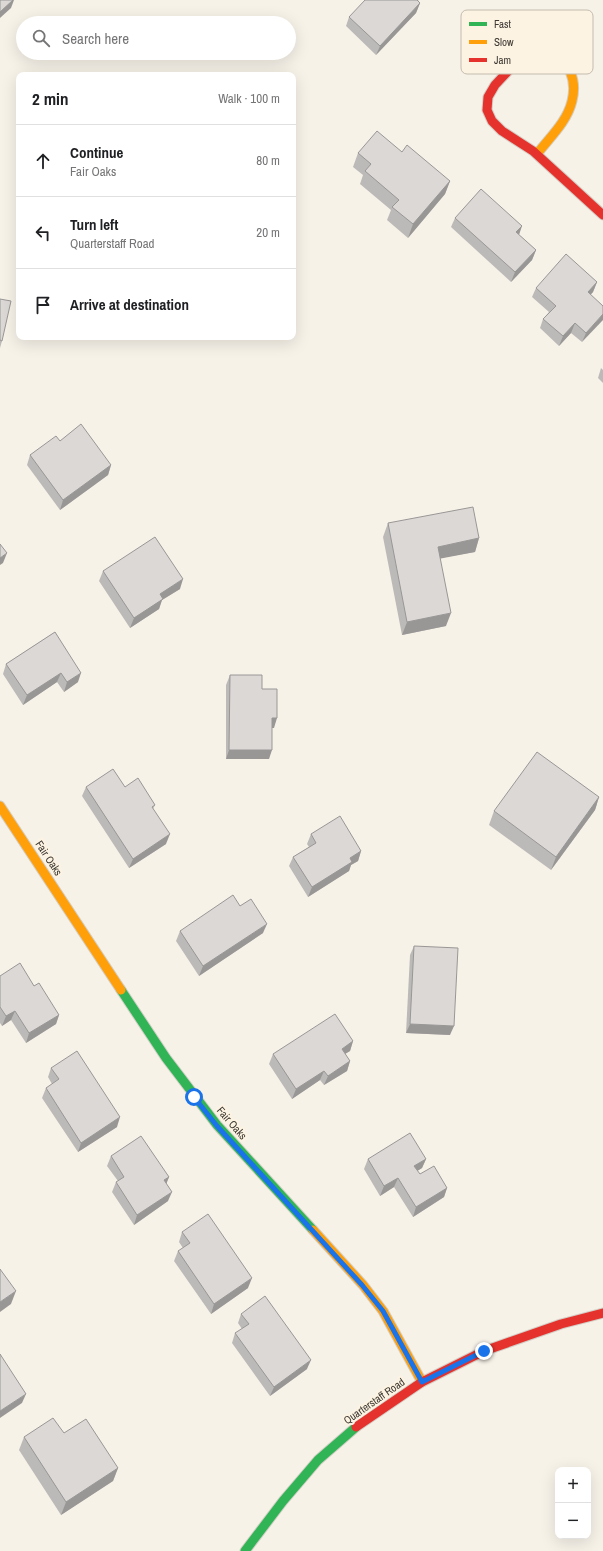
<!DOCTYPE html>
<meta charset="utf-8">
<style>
body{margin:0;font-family:"Archivo Narrow",sans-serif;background:#f6f6f6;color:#202124}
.controls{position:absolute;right:12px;bottom:12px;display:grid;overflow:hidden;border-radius:8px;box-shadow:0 4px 16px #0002}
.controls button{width:36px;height:36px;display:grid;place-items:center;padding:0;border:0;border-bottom:1px solid #e0e0e0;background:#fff;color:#202124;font:20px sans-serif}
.stop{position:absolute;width:12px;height:12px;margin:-9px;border:3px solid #1a73e8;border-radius:50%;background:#fff}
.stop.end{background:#1a73e8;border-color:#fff;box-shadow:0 1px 4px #0008}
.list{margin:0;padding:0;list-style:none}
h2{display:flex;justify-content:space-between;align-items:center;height:52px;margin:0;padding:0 16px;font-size:17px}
h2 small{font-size:13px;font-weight:400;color:#757577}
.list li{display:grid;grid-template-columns:26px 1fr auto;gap:12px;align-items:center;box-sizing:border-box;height:72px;padding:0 16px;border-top:1px solid #e0e0e0}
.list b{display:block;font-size:15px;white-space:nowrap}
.list p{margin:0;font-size:13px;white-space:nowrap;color:#757577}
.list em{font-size:13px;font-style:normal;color:#757577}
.icon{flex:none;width:22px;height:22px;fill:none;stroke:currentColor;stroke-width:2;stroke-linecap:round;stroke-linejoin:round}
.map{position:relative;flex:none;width:603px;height:1551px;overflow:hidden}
.search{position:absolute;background:#fff;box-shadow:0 4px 16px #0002;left:16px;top:16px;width:280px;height:44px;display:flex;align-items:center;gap:10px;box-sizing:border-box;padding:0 14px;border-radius:22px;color:#757577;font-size:15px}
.panel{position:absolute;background:#fff;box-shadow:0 4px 16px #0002;left:16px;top:72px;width:280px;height:268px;border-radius:8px}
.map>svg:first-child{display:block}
</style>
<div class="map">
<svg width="603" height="1551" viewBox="0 0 603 1551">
<rect width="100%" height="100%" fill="#f7f2e8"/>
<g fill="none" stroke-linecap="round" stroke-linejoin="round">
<defs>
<g id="fast">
<path d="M121,990L166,1058L217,1125L313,1230"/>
<path d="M245,1551L283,1501L318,1460L356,1427"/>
</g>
<g id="slow">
<path d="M510,69C517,62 525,53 535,51C539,50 545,51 550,53C570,60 577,81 572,101C567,122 550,137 537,154"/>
<path d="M0,806L121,990"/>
<path d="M313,1230L363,1285L383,1311L422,1382"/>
</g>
<g id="jam">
<path d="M510,69L495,85L488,97L487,110L492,121L502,131L533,151L603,215"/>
<path d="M356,1427L422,1382L484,1351L561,1324L603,1313"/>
</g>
</defs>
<use href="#fast" stroke="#d3cec6" stroke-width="11"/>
<use href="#slow" stroke="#d3cec6" stroke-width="11"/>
<use href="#jam" stroke="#d3cec6" stroke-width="11"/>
<use href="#fast" stroke="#30b455" stroke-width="9"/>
<use href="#slow" stroke="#ff9f0a" stroke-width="9"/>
<use href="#jam" stroke="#e5322d" stroke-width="9"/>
</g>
<g fill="#bcbab8">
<path d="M419,0L418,1L420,3L416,13L376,55L346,26L349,17Z"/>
<path d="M402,152L450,181L445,194L408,238L387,220L391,210L360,184L363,175L353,167L358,153Z"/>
<path d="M455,218L519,235L536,250L532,260L511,282L451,227Z"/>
<path d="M597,282L593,292L590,295L603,306L582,342L571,333L559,346L540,328L543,319L549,312L532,297L536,288Z"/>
<path d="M0,299L2,341L0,348Z"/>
<path d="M601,368L603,370V383L598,378Z"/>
<path d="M60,441L111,465L108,475L60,510L27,465L30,455Z"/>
<path d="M388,523L479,538L475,552L440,558L446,626L402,635L383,537Z"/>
<path d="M103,571L180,589L162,600L159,609L130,628L99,581Z"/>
<path d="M55,632L78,682L64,692L57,682L23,705L3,674L6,664Z"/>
<path d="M230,675L262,689L274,728H272L269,759H226V685Z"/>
<path d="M86,787H125L155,805L153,809L166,844L129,868L82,796Z"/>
<path d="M599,797L595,810L551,870L489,825L494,811Z"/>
<path d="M311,834L361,851L358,861L351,865L349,871L308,897L289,866L293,857L309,847L307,844Z"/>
<path d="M240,906L263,933L199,976L176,941L180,931Z"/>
<path d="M414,946L450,1035L406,1033L410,955Z"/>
<path d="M0,976L34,986L59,1015L56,1024L26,1043L11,1020L2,1026L0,1023Z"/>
<path d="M353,1041L350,1051L345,1054L350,1061L347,1071L324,1085L320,1080L292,1099L269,1064L273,1054Z"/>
<path d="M51,1068L117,1127L78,1152L42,1098L46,1088L52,1084L48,1077Z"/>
<path d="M111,1156L169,1177L166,1184L168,1201L134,1225L112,1192L116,1182L118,1181L107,1166Z"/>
<path d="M368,1159H426L422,1168L417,1171L420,1174L447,1188L444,1197L413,1217L394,1187L380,1196L364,1169Z"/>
<path d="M182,1232L248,1288L211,1314L174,1261L178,1251L183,1248L179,1242Z"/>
<path d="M241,1314L307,1369L270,1396L232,1343L235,1333L242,1329L238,1323Z"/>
<path d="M64,1433L118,1468L113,1481L61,1515L19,1450L24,1437Z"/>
</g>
<g fill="#999796">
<path d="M10,0H14L11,8L0,18V12Z"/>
<path d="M420,3L416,13L376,55L380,46Z"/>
<path d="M450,181L445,194L408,238L413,224Z"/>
<path d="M522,226L519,235L516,232Z"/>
<path d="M536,250L532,260L511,282L515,272Z"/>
<path d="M597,282L593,292L584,302L588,292Z"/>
<path d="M603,314V320L582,342L586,333Z"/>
<path d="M575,323L571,333L559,346L563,336Z"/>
<path d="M111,465L108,475L60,510L63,500Z"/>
<path d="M479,538L475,552L433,560L438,547Z"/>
<path d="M7,553L3,563L0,565V558Z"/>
<path d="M183,579L180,589L162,600L159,609L130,628L134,618L160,594Z"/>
<path d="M451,613L446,626L402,635L407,622Z"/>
<path d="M61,673L57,682L23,705L27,695Z"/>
<path d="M81,673L78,682L64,692L67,682Z"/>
<path d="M272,718H277L274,728H269Z"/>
<path d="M229,750H272L269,759H226Z"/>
<path d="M599,797L595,810L551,870L556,857Z"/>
<path d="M170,834L166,844L129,868L133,859Z"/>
<path d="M361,851L358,861L351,865L349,871L308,897L312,887L350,858Z"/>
<path d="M267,924L263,933L199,976L203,966Z"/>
<path d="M15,1011L11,1020L2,1026L6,1016Z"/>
<path d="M59,1015L56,1024L26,1043L29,1033Z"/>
<path d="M410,1024L454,1026L450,1035L406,1033Z"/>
<path d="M353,1041L350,1051L338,1058L342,1049Z"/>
<path d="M350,1061L347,1071L324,1085L328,1076Z"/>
<path d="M324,1071L320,1080L292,1099L296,1089Z"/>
<path d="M120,1117L117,1127L78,1152L81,1143Z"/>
<path d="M426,1159L422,1168L411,1175L414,1166Z"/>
<path d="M169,1177L165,1187L164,1180Z"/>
<path d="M398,1178L394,1187L380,1196L384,1186Z"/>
<path d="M447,1188L444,1197L413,1217L416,1207Z"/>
<path d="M172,1192L168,1201L134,1225L137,1215Z"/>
<path d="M252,1278L248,1288L211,1314L214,1304Z"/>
<path d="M16,1291L11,1304L0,1312V1302Z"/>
<path d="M311,1360L307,1369L270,1396L274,1387Z"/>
<path d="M26,1394L22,1403L0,1418V1411Z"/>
<path d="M118,1468L113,1481L61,1515L66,1502Z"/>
</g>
<g fill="#dbd8d6" stroke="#999796">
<path d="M0,0H13L0,12Z"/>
<path d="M365,0H417L420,3L380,46L349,17Z"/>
<path d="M377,131L402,152L407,145L450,181L413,224L392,207L399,200L365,171L371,164L358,153Z"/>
<path d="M481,189L522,226L516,232L536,250L515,272L455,218Z"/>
<path d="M566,254L597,282L588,292L603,306V314L586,333L575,323L563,336L543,319L556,306L536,288Z"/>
<path d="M0,299L11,301L2,341L0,340Z"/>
<path d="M81,424L111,465L63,500L30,455L56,436L60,441Z"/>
<path d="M473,507L479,538L438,547L451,613L407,622L388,523Z"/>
<path d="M155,537L183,579L160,594L163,599L134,618L103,571Z"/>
<path d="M0,544L7,553L0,558Z"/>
<path d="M55,632L81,673L67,682L61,673L27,695L6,664Z"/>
<path d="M230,675H262V689H277V718H272V750H229Z"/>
<path d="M537,752L599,797L556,857L494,811Z"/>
<path d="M113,769L125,787L138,778L155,805L152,807L170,834L133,859L86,787Z"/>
<path d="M340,816L361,851L350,858L352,862L312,887L293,857L316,843L311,834Z"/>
<path d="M233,895L240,906L251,899L267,924L203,966L180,931Z"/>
<path d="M414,946L458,948L454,1026L410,1024Z"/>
<path d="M20,963L34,986L39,983L59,1015L29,1033L15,1011L6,1016L0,1007V976Z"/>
<path d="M335,1014L353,1041L342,1049L350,1061L328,1076L324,1071L296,1089L273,1054Z"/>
<path d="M77,1051L120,1117L81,1143L46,1088L59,1079L51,1068Z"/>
<path d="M410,1133L426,1159L414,1166L420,1174L434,1166L447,1188L416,1207L398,1178L384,1186L368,1159Z"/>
<path d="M141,1136L169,1177L164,1180L172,1192L137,1215L116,1182L124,1177L111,1156Z"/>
<path d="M208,1214L252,1278L214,1304L178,1251L190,1243L182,1232Z"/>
<path d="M0,1269L16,1291L0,1302Z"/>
<path d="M265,1296L311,1360L274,1387L235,1333L249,1324L241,1314Z"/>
<path d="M0,1354L26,1394L0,1411Z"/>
<path d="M53,1418L64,1433L86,1419L118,1468L66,1502L24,1437Z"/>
</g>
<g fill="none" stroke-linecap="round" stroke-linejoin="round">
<path stroke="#1a73e8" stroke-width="5" d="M194,1097L217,1126L362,1285L383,1311L422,1382L484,1351"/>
</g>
<g text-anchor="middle" stroke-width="4" stroke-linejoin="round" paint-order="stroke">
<g font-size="11" fill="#3d3933" stroke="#fdf3e2">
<text transform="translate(49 858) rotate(57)" y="4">Fair Oaks</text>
<text transform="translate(232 1123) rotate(49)" y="4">Fair Oaks</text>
<text transform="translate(374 1401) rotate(-35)" y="4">Quarterstaff Road</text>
</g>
</g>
<rect x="461" y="10" width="132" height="64" rx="6" fill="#fdf3e2" stroke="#c3bbae" stroke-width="1"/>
<rect x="469" y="22" width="18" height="4" fill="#30b455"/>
<rect x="469" y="40" width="18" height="4" fill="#ff9f0a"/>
<rect x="469" y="58" width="18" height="4" fill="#e5322d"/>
<g font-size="11" fill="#3d3933">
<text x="494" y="28">Fast</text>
<text x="494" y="46">Slow</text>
<text x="494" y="64">Jam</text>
</g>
</svg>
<div class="controls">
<button>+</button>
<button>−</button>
</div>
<div class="stop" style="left:194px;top:1097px"></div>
<div class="stop end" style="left:484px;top:1351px"></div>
<div class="search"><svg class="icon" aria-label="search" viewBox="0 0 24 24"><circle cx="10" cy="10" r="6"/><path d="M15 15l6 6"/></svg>Search here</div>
<section class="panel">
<h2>2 min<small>Walk · 100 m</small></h2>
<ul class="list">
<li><svg class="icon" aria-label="ahead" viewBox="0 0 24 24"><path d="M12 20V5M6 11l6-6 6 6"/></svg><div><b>Continue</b><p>Fair Oaks</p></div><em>80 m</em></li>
<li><svg class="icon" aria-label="left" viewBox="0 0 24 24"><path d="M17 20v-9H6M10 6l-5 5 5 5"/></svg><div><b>Turn left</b><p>Quarterstaff Road</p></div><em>20 m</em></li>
<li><svg class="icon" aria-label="arrive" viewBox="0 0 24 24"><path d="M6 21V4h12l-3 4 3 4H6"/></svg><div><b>Arrive at destination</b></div></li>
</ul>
</section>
</div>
